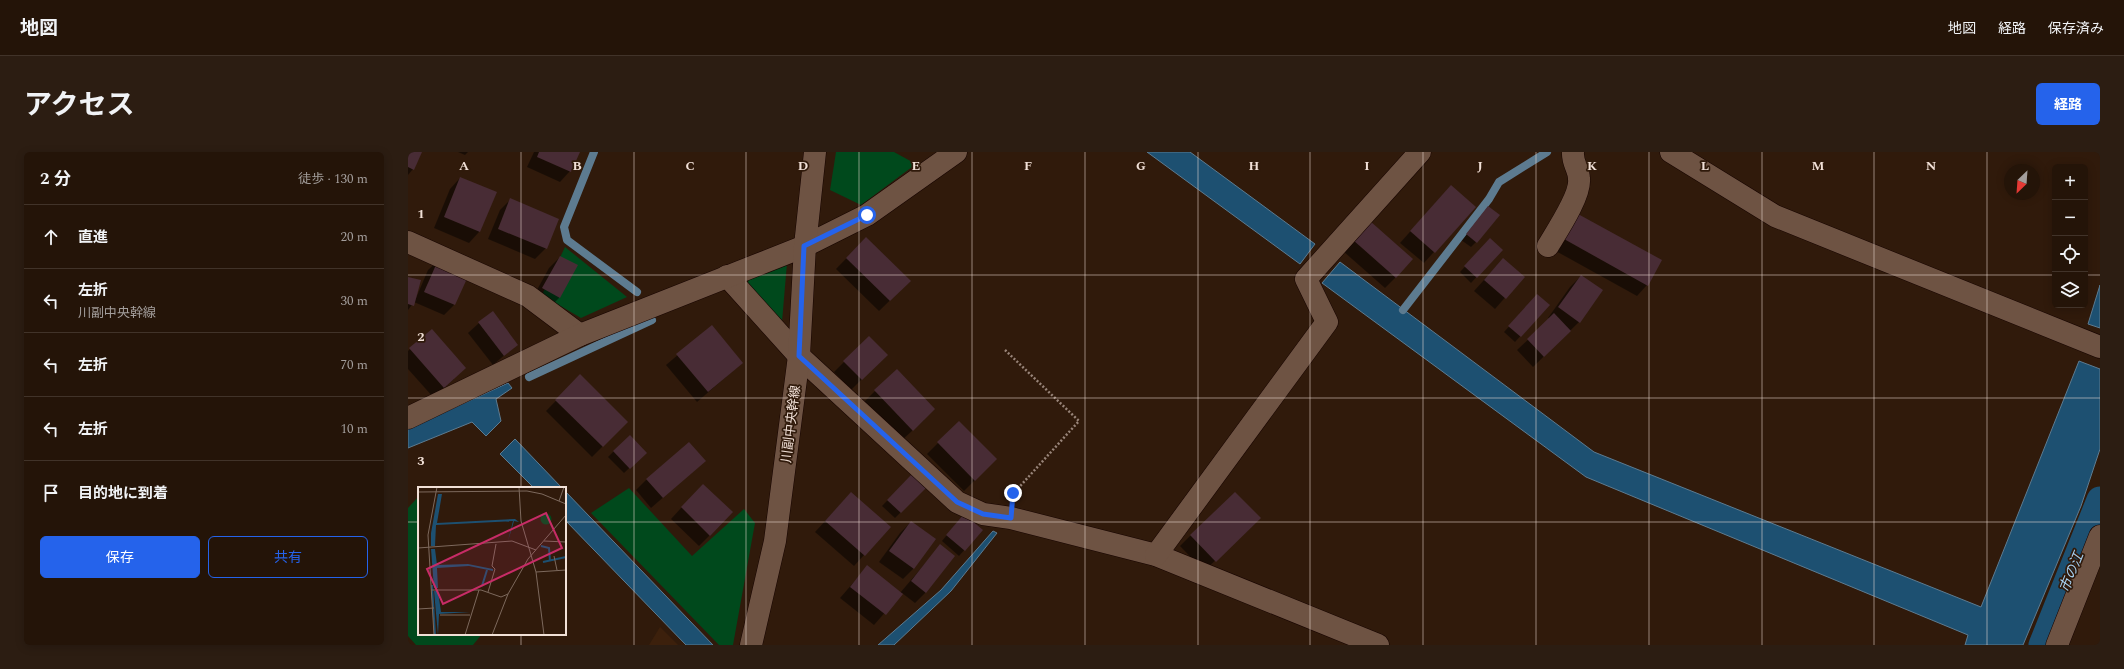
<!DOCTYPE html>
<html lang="ja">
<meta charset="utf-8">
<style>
body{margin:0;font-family:Spectral,"Noto Sans JP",serif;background:#2c1d12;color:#f1f3f6}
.controls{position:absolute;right:12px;top:12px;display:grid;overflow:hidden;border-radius:6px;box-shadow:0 2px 10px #0003}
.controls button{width:36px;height:36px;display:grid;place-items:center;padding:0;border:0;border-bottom:1px solid #413329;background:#241408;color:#f1f3f6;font:20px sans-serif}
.compass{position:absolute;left:1596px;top:12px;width:36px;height:36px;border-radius:50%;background:#241408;box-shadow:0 2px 10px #0003;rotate:205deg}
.stop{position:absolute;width:12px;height:12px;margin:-9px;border:3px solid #2563eb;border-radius:50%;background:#fff}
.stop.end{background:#2563eb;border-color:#fff;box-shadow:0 1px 4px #0008}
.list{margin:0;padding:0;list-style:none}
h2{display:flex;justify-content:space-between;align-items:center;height:52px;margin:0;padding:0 16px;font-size:17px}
h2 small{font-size:13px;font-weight:400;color:#a39e9c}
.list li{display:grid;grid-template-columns:26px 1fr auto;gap:12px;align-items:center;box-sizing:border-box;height:64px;padding:0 16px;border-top:1px solid #413329}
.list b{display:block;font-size:15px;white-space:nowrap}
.list p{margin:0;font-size:13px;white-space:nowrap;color:#a39e9c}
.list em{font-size:13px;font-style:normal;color:#a39e9c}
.actions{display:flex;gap:8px;padding:12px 16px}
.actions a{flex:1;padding:9px 0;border:1px solid #2563eb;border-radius:6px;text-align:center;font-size:14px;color:#2563eb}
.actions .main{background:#2563eb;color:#fff}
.icon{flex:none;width:22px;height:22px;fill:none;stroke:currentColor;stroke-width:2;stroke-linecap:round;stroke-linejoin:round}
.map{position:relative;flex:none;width:1692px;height:493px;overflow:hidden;border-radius:6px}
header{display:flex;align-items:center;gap:24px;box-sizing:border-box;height:56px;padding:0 20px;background:#241408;border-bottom:1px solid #413329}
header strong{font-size:19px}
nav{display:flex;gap:22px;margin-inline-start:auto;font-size:14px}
.intro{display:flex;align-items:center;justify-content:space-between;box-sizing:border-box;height:96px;padding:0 24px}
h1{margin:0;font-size:28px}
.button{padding:10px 18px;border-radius:6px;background:#2563eb;color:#fff;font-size:14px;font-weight:700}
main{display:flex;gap:24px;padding:0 24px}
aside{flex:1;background:#241408;border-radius:6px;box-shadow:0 2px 10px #0003}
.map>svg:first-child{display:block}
</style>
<header>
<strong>地図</strong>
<nav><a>地図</a><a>経路</a><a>保存済み</a></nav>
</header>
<div class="intro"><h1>アクセス</h1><a class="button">経路</a></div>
<main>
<aside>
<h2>2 分<small>徒歩 · 130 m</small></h2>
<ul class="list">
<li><svg class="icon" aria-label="ahead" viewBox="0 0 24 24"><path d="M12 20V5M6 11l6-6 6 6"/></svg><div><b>直進</b></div><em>20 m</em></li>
<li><svg class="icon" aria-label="left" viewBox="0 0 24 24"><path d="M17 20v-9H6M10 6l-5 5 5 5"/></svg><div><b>左折</b><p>川副中央幹線</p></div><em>30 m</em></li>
<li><svg class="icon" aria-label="left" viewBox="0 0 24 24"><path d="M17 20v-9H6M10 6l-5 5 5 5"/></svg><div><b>左折</b></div><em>70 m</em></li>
<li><svg class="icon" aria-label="left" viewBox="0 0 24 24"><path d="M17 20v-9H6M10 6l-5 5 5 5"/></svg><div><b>左折</b></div><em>10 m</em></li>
<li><svg class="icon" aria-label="arrive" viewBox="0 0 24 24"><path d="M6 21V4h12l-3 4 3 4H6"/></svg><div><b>目的地に到着</b></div></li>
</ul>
<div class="actions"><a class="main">保存</a><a>共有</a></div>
</aside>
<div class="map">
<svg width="1692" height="493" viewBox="0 0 1692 493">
<rect width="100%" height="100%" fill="#301a0b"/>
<path fill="#3c200c" d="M252,475L270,493H241Z"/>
<g fill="#00491c">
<path d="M428,0H486L508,12L453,53L422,38Z"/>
<path d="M157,95L219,145L173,166L134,143Z"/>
<path d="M379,111L374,170L339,135L341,126Z"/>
<path d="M221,336L284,404L336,357L347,371L325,493H311L183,361Z"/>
<path d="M11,344V482H74L65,493H8L0,484V356Z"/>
</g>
<g fill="#1d5071" stroke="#5d7b90">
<path d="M739,0H782L907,92L892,112Z"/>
<path d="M932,110L1186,300L1573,455L1671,209L1692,217V297L1673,354L1615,493H1557L1560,483L1178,325L914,131Z"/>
<path d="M1692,133V176L1680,172Z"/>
<path d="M100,231L104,236L88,247L93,269L78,284L64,270L0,296V277Z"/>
<path d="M107,287L154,336H126L92,302Z"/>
<path d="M157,339L305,493H278L157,368Z"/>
<path d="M585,379L589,381L543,439L486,493H470L533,438Z"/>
</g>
<g fill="#0007">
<path d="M0,0H13L5,17L0,23Z"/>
<path d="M50,0H60L57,3Z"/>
<path d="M126,0H171L162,19L152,30L119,15Z"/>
<path d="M52,26L88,41L71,80L61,91L26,76L42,37Z"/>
<path d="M1033,45L1066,55L1016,111L992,91Z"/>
<path d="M102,48L138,96L127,107L80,87L92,58Z"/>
<path d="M1075,60L1068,90L1063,95L1053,88Z"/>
<path d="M1170,63L1239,133L1229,144L1146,98Z"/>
<path d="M951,81L988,125L977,136L935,99Z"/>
<path d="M458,86L502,129L471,159L428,117Z"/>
<path d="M1077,93L1093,98L1063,131L1052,120Z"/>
<path d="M152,105L168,113L151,146L141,156L124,147L141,116Z"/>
<path d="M1095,107L1115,125L1087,157L1066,139Z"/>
<path d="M31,108L46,153L36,163L6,150L0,158V126L8,146L20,118Z"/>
<path d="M1173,124L1171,170L1125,215L1109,198L1142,167L1140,166L1162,135Z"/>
<path d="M1124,149L1141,153L1107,190L1096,180Z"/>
<path d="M71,171L109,192L85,213L60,181Z"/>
<path d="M304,174L334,211L289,250L258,213Z"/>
<path d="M461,185L478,203L443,238L426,220Z"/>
<path d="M2,197L46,227L25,245L0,217V199Z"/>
<path d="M172,224L219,270L184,305L138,259Z"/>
<path d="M467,239L516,268L493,289L456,250Z"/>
<path d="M551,270L588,307L556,339L519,302Z"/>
<path d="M206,299L232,306L216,321L200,305Z"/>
<path d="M297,309L243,356L228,338L239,327Z"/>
<path d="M504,323L517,336L487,366L474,354Z"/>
<path d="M443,341L456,403L446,414L407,380Z"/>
<path d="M284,344L302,383L291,394L263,367Z"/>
<path d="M551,368L574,378L551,404L534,389Z"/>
<path d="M503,370L506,416L495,427L471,410L492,381Z"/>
<path d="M841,377L796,419L772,394L783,383Z"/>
<path d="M532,394L518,440L507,451L494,441L466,473L432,446L459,415L492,441Z"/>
</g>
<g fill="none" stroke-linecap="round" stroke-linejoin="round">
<g stroke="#5d7b90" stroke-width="8">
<path d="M186,0L156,75L159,88L229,140"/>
<path d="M995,158L1081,47L1091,30L1139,0"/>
<path d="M121,225L244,168"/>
</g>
<path stroke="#1d5071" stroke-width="27" d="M1634,493L1692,348"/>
</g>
<g fill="#482c35">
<path d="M0,0H14L6,18L0,15Z"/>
<path d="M131,0H172L163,20L129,5Z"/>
<path d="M52,25L89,40L72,80L36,65Z"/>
<path d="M1043,33L1068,55L1027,101L1002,79Z"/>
<path d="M102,46L151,67L139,97L90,77Z"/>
<path d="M1080,54L1092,63L1069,91L1058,82Z"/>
<path d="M1170,62L1254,108L1240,134L1156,87Z"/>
<path d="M962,69L1005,107L988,126L945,88Z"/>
<path d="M458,85L503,129L482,149L438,106Z"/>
<path d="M1082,86L1095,98L1069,126L1056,114Z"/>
<path d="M152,104L170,113L152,146L134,136Z"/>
<path d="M31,106L62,120L47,153L16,140Z"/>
<path d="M1095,106L1117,125L1098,147L1076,128Z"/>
<path d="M1173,123L1195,138L1172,171L1150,155Z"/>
<path d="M0,125L13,128L6,154L0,152Z"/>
<path d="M1129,142L1142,153L1113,185L1100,174Z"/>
<path d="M85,159L110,193L96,204L70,170Z"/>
<path d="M1146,161L1163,179L1136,205L1119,187Z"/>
<path d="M304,173L335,211L300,240L268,202Z"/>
<path d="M24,177L58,216L36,236L1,196Z"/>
<path d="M461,184L480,203L454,228L435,209Z"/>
<path d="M489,217L527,257L505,279L466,238Z"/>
<path d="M172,222L220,270L195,295L147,248Z"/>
<path d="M551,269L589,307L567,329L529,290Z"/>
<path d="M222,283L239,301L222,317L205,299Z"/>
<path d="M281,290L298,309L255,346L238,327Z"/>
<path d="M504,322L518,336L493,361L479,348Z"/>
<path d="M295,332L325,360L302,384L273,355Z"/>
<path d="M443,340L483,375L457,404L417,369Z"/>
<path d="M827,340L853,366L808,410L782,383Z"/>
<path d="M556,362L575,378L557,399L538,383Z"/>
<path d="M503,369L528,387L506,417L481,399Z"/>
<path d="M532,392L547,404L518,441L503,429Z"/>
<path d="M459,413L495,442L478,463L442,435Z"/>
</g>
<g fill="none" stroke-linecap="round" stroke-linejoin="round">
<defs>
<g id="minor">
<path d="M1263,0L1367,64L1692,195"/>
<path d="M0,90L120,144L172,183"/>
<path d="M1140,94C1149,79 1173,43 1171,27C1171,17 1164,11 1165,0"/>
<path d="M319,124L391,204L549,350L575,362L603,366L748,403L970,493"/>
<path d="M0,266L172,183L397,94L459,63L548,0"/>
<path d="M748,403L919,170L898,127L1012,0"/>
<path d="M343,493L367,389L391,204L397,94L407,0"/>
<path d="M1649,493L1692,384"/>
</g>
</defs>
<use href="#minor" stroke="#170400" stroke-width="23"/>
<path stroke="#988479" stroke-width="2.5" stroke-dasharray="2 2" stroke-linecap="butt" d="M597,198L671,269L605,342"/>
<use href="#minor" stroke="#6e5343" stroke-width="22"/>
</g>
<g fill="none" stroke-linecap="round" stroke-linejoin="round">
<path stroke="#2563eb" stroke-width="5" d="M459,63L396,94L391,204L549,350L575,362L603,366L605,341"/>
</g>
<path fill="none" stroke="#f1e0d7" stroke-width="1" stroke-opacity="0.55" d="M113,0V336M226,0V493M338,0V493M451,0V493M564,0V493M677,0V493M790,0V493M902,0V493M1015,0V493M1128,0V493M1241,0V493M1354,0V493M1466,0V493M1579,0V493M0,123H1647M1677,123H1692M0,246H1692M0,370H11M157,370H1692M113,482V493"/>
<g text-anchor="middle" stroke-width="3.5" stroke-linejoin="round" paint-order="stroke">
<g font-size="13" fill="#f1e0d7" stroke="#301a0b">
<text transform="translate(382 272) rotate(-83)" y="5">川副中央幹線</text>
</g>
<g font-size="14" font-style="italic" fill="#a6d0f0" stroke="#301a0b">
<text transform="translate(1663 420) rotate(-68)" y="5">市の江</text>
</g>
</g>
<g transform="translate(10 335)">
<rect width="148" height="148" fill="#301a0b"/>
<path d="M122.5 32a5.5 5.5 0 1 1 11 0a5.5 5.5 0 1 1-11 0Z" fill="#00491c"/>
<path d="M20,7H24L19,36L97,32L101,35L96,34L90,54L95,34L18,38L17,59H13V46ZM13,62H17L19,78L50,77L75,82V84L51,79L19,81L20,101H16ZM16,104H20L23,125H52L21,127L20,148Z" fill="#1d5071"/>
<path fill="none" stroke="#1d5071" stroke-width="2" d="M123,59L131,61L132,74M125,75L148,70M14,98L17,148M64,99L69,83"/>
<path fill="none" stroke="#7d695d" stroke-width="1" d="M101,0L103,34L118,85L126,148M0,5L109,4L124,7L148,17M141,14L146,0M126,54L148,55M0,61L94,54L118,63M136,69L139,83M118,85L148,83M13,103H63L83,110L90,107M70,105L77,82L74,79L78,57M0,122L16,121M22,128H52M16,148L10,48L19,0M47,148L61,103M74,148L90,107L110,72L148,28"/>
<path fill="#c72c67" fill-opacity="0.15" stroke="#c72c67" stroke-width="2" d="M128,26L144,61L25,117L9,82Z"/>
<rect width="148" height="148" fill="none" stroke="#f1e0d7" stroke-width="2"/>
</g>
<g font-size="13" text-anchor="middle" font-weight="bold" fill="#f1e0d7" stroke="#301a0b" stroke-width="3.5" stroke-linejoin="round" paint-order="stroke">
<text x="56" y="18">A</text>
<text x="169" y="18">B</text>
<text x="282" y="18">C</text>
<text x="395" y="18">D</text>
<text x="508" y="18">E</text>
<text x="620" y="18">F</text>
<text x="733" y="18">G</text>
<text x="846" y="18">H</text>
<text x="959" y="18">I</text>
<text x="1072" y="18">J</text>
<text x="1184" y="18">K</text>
<text x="1297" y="18">L</text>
<text x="1410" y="18">M</text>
<text x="1523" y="18">N</text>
<text x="13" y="66">1</text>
<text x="13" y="189">2</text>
<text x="13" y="313">3</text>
</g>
</svg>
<div class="controls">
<button>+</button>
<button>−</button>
<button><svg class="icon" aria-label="locate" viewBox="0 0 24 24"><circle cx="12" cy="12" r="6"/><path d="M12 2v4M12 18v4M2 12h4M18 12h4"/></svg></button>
<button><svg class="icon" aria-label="layers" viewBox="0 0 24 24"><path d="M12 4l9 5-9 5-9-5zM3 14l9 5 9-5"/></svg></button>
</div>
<svg class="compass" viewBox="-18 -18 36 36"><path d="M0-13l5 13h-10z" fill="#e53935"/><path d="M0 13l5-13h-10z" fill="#a39e9c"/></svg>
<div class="stop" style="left:459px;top:63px"></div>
<div class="stop end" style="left:605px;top:341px"></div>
</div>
</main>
